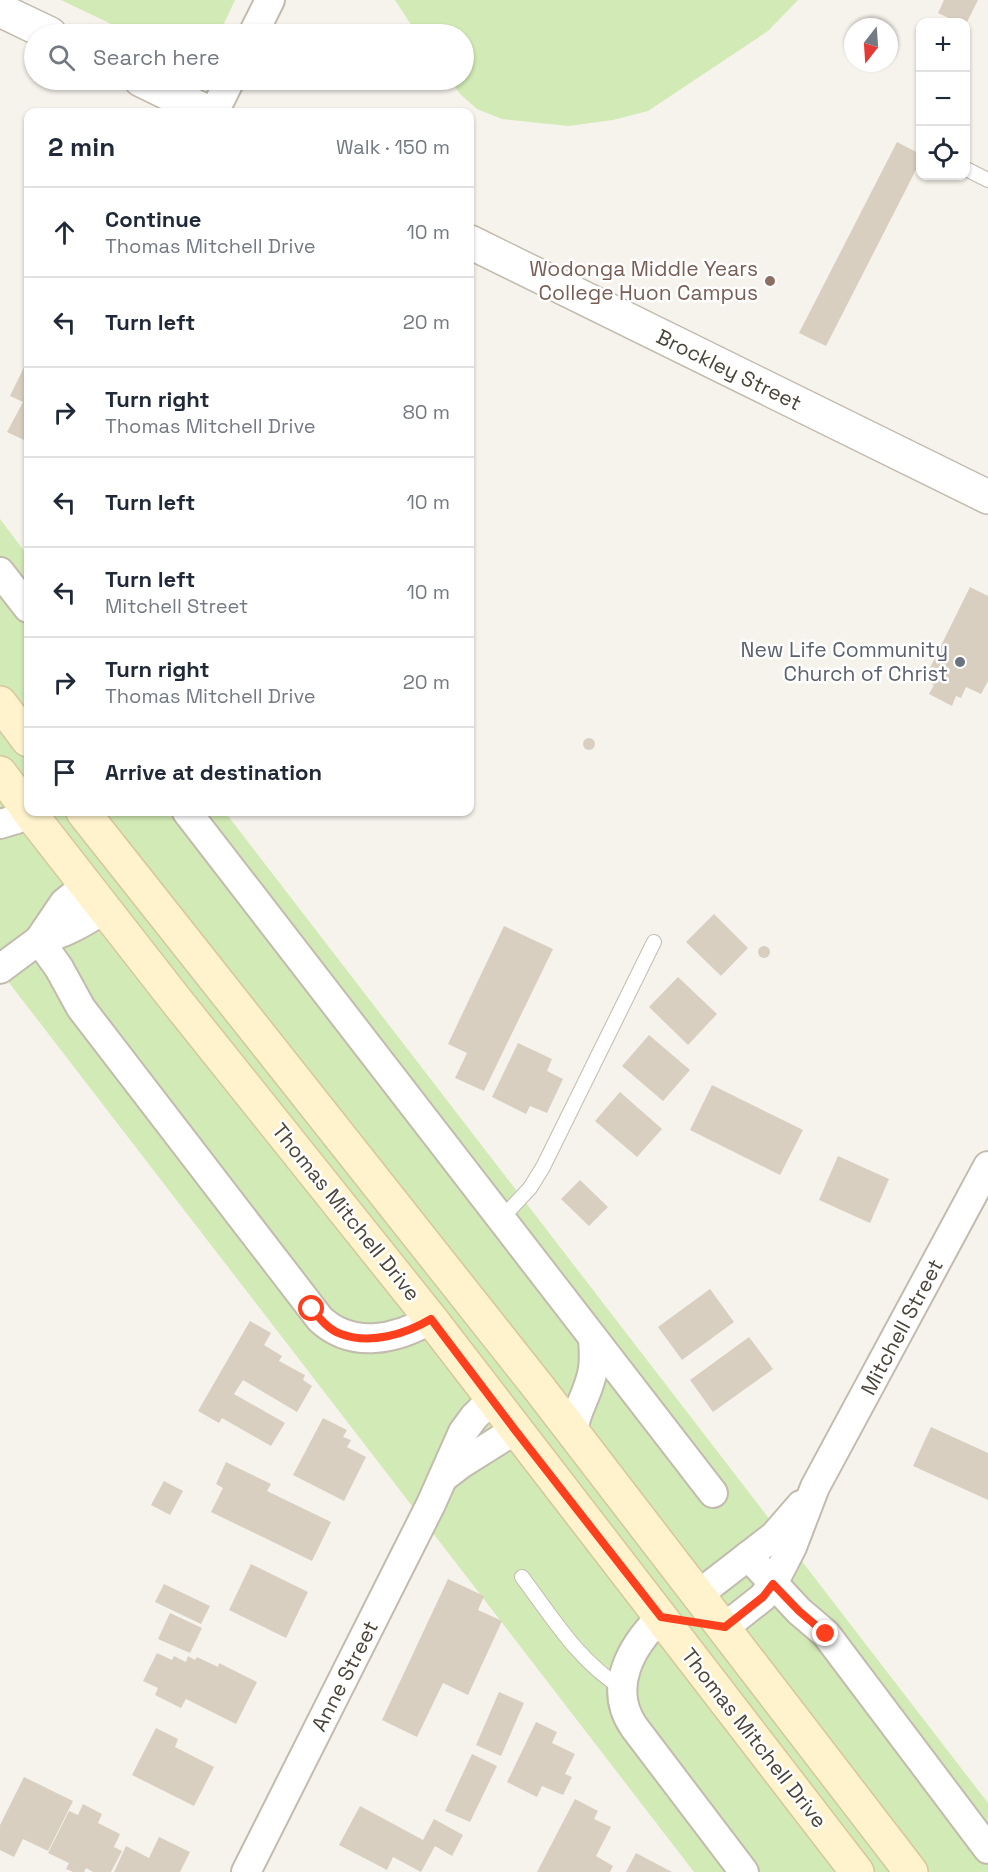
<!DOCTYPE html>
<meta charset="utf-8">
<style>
body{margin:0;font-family:"Space Grotesk",sans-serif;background:#f6f6f7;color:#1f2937}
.controls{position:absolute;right:18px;top:18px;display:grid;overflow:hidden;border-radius:12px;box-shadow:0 2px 4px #0004}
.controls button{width:54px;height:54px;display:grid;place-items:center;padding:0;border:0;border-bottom:2px solid #e0e1e3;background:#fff;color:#1f2937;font:30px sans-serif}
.compass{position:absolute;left:844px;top:18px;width:54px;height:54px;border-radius:50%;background:#fff;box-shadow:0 2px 4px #0004;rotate:197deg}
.stop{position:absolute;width:18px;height:18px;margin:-14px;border:4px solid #fc3f1d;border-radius:50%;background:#fff}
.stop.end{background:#fc3f1d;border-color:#fff;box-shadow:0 2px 6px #0008}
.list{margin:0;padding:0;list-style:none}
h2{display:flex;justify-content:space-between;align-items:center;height:78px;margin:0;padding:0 24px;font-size:26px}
h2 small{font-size:20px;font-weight:400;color:#747a83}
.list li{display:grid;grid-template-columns:39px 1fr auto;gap:18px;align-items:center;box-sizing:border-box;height:90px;padding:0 24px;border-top:2px solid #e0e1e3}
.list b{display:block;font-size:22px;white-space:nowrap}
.list p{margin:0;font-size:20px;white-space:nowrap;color:#747a83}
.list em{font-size:20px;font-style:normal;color:#747a83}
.icon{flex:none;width:33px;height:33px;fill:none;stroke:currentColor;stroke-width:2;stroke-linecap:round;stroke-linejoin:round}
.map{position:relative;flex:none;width:988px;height:1872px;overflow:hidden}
.search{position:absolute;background:#fff;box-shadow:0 2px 4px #0004;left:24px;top:24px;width:450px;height:66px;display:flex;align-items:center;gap:15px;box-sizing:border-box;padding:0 21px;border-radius:33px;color:#747a83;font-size:22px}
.panel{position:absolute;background:#fff;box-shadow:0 2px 4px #0004;left:24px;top:108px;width:450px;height:708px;border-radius:12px}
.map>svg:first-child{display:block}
</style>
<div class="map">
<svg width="988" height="1872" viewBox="0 0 988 1872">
<rect width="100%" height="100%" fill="#f6f3ec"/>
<g fill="#d2eab5">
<path d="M61,0H235L219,34H132Z"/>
<path d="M395,0H798L768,31L648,111L613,120L569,126L502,119L477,109L460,94L450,80H464V34H417Z"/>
<path d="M0,519L28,556V812H225L988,1803V1872H694L0,971Z"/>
</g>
<g fill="#d8cfc1">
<path d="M944,0H978L967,22H957L938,13Z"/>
<path d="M897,142L920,154V162L826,346L799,333Z"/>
<path d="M28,359V442L7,432L23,402L10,396Z"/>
<path d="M970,587L988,596V681L981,694L966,687L961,698L956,696L952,706L929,694L934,685L924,680Z"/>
<circle cx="589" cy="744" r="6"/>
<path d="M714,914L748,948L721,976L686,942Z"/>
<path d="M504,926L553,949L484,1091L455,1078L467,1053L448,1044Z"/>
<circle cx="764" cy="952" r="6"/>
<path d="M678,977L717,1014L688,1045L649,1007Z"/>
<path d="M649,1035L690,1070L663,1101L622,1066Z"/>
<path d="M518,1043L552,1059L547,1071L563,1079L547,1113L530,1106L526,1114L492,1097Z"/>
<path d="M712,1085L803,1130L780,1175L690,1130Z"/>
<path d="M620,1092L662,1129L637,1157L595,1121Z"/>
<path d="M838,1156L889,1179L870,1223L819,1200Z"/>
<path d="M580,1180L608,1207L589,1226L561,1199Z"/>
<path d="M710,1289L734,1322L682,1360L658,1327Z"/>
<path d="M250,1321L271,1333L264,1345L282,1356L279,1361L305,1375L303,1380L312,1386L297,1412L243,1380L234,1394L285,1423L271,1446L222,1418L219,1423L198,1411Z"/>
<path d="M749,1337L773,1369L713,1412L690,1380Z"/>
<path d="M323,1418L347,1430L343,1437L351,1440L347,1447L366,1457L344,1501L293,1475Z"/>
<path d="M931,1427L988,1453V1500L913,1466Z"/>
<path d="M226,1462L271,1484L267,1491L331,1522L312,1561L211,1512L223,1488L216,1484Z"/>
<path d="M164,1481L183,1491L170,1515L151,1505Z"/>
<path d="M251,1564L308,1592L286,1638L229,1610Z"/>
<path d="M448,1579L484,1596L478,1610L502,1621L468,1695L443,1683L417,1737L382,1720Z"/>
<path d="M164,1584L210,1606L201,1624L155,1602Z"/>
<path d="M170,1613L202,1628L190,1653L158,1639Z"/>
<path d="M157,1653L172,1660L174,1656L186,1662L188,1656L195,1660L197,1657L218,1667L219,1663L257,1682L236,1724L186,1699L181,1708L155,1695L158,1688L143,1681Z"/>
<path d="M499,1692L524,1703L501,1756L476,1745Z"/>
<path d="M536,1722L557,1732L552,1743L575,1754L565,1774L572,1777L563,1795L542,1786L537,1797L507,1782Z"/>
<path d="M156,1728L178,1739L175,1747L214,1767L194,1806L132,1775Z"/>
<path d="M472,1754L497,1766L470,1822L445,1811Z"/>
<path d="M24,1777L73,1801L48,1851L23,1839L14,1857L0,1850V1825Z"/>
<path d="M575,1799L598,1811L594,1819L611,1827L596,1856L613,1866L610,1872H537Z"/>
<path d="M83,1804L102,1814L98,1823L120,1834L114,1847L122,1851L111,1872H93L86,1868L84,1872H73L66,1869L69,1863L48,1853L69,1811L78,1815Z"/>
<path d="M360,1806L423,1840L434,1819L463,1835L452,1856L435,1846L421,1872L393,1857L387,1870L339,1845Z"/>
<path d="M159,1837L190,1852L180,1872H114L126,1846L149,1858Z"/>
<path d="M636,1853L672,1872H626Z"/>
</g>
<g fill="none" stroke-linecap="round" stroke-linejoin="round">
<defs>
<g id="service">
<path d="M966,169L988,180"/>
<path d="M502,1218L530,1188L543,1167L654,942"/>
<path d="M522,1577C552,1617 579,1662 622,1688"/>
</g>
<g id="minor">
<path d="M253,34L270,0"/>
<path d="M214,112L230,80"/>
<path d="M0,572L28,608"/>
<path d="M187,812L713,1493"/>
<path d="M0,824L17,819L30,812"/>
<path d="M39,940L59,968L81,1008L320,1319C352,1349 396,1340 431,1319"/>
<path d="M39,940C64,934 83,923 104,909"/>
<path d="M0,969L39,940L64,903L86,885"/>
<path d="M573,1432C575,1413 585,1399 590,1381C595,1367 594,1352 593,1338"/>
<path d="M444,1477L461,1464L515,1430"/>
<path d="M748,1556L799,1611L826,1634L988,1849"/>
<path d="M699,1594L774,1536L801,1505"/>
<path d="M661,1617C631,1646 607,1688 634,1727L744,1872"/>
<path d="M725,1627L763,1597L775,1580L792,1547L815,1487L988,1166"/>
<path d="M246,1872L431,1504L463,1432L474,1417L492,1399"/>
</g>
<g id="tertiary">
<path d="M0,10L50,34"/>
<path d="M141,80L207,112"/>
<path d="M470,242L988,497"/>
</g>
<g id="secondary">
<path d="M0,703L28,740"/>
<path d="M0,773L28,810"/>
<path d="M29,812L175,999L431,1319L857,1872"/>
<path d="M83,812L539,1388L911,1872"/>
</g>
</defs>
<use href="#service" stroke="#c2bbae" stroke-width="16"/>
<use href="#minor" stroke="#c2bbae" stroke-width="32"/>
<use href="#tertiary" stroke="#c2bbae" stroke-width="36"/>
<use href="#secondary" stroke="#d6c79b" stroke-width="36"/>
<use href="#service" stroke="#fff" stroke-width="14"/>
<use href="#minor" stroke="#fff" stroke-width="28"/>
<use href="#tertiary" stroke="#fff" stroke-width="33"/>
<use href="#secondary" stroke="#fff3cd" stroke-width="33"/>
</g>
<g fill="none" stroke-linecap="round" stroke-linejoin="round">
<path stroke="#fc3f1d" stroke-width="8" d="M312,1309C320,1319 329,1330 341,1334C370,1345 406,1334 431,1319L515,1430L661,1617L725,1627L763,1597L773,1584L799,1611L826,1634"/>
</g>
<circle fill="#8d6e63" stroke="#fff" stroke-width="2" cx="770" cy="281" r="6"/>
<circle fill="#6b7280" stroke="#fff" stroke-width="2" cx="960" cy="662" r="6"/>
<g text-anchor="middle" stroke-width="5" stroke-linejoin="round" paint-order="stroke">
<g font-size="21" fill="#785e54" stroke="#fff" text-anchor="end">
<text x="758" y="276">Wodonga Middle Years<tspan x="758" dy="24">College Huon Campus</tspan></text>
</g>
<g font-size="21" fill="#4b4439" stroke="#fff">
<text transform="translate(729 370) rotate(26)" y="7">Brockley Street</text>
<text transform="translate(346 1212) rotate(51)" y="7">Thomas Mitchell Drive</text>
<text transform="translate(902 1327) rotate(-62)" y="7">Mitchell Street</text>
<text transform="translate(345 1676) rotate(-63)" y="7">Anne Street</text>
<text transform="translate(754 1738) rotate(52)" y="7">Thomas Mitchell Drive</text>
</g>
<g font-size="21" fill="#5b616d" stroke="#fff" text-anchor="end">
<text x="948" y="657">New Life Community<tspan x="948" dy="24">Church of Christ</tspan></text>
</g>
</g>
</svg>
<div class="controls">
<button>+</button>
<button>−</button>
<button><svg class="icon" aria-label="locate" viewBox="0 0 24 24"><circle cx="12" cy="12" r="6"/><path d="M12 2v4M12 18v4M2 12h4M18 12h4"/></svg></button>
</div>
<svg class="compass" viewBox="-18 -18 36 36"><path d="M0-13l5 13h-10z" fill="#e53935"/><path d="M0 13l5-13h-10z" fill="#747a83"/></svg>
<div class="stop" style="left:312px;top:1309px"></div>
<div class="stop end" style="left:826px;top:1634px"></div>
<div class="search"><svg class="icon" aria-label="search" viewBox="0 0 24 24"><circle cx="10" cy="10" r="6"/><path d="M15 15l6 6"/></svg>Search here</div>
<section class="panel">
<h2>2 min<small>Walk · 150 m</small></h2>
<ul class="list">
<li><svg class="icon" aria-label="ahead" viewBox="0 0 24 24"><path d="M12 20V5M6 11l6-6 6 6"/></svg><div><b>Continue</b><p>Thomas Mitchell Drive</p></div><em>10 m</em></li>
<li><svg class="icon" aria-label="left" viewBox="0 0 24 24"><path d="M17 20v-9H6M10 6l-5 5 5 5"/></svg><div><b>Turn left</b></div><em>20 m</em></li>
<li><svg class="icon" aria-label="right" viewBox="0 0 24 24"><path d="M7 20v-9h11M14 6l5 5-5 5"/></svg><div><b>Turn right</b><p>Thomas Mitchell Drive</p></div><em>80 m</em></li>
<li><svg class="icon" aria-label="left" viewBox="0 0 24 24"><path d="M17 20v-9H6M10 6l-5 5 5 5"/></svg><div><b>Turn left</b></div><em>10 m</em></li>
<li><svg class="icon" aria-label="left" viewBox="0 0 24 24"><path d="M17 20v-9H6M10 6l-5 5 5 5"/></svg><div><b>Turn left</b><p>Mitchell Street</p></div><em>10 m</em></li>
<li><svg class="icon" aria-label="right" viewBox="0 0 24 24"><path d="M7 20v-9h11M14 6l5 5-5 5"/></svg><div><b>Turn right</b><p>Thomas Mitchell Drive</p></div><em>20 m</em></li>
<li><svg class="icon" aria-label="arrive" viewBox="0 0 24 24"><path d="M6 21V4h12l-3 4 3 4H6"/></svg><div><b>Arrive at destination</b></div></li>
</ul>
</section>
</div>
